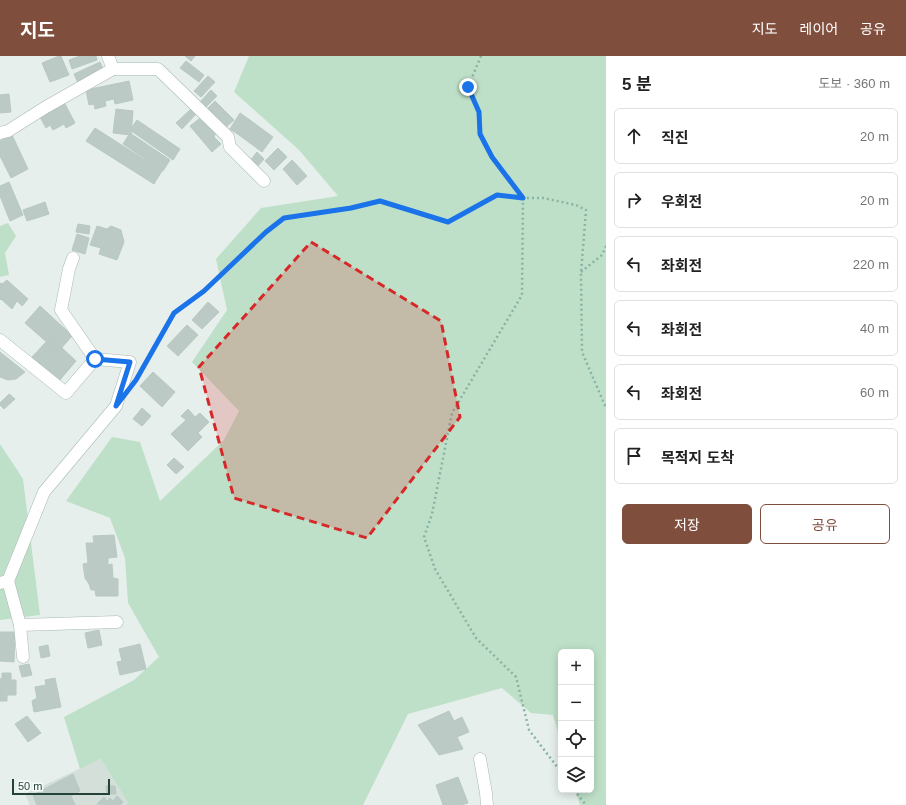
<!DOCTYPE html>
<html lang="ko">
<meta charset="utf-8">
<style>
body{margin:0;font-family:Helvetica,"Noto Sans KR",sans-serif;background:#f6f6f6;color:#222}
.controls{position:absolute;right:12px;bottom:12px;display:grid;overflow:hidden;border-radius:6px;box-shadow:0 2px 10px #0003}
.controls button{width:36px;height:36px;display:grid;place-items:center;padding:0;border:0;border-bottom:1px solid #e0e0e0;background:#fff;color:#222;font:20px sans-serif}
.scale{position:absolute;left:12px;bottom:10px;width:98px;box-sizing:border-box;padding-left:4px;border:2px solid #24423a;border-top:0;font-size:11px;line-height:14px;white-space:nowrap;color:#24423a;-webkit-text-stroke:3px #f7fbf9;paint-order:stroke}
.stop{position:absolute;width:12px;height:12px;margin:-9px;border:3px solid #1a73e8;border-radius:50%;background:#fff}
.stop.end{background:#1a73e8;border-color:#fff;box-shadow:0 1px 4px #0008}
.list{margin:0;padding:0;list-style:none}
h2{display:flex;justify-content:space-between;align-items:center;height:52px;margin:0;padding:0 16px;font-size:17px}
h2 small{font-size:13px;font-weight:400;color:#767676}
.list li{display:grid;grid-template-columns:26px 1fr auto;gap:12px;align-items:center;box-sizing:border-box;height:56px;margin:0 8px 8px;padding:0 8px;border:1px solid #e0e0e0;border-radius:6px}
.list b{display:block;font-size:15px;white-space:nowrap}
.list em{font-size:13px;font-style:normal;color:#767676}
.actions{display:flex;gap:8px;padding:12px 16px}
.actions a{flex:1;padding:9px 0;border:1px solid #804e3d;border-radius:6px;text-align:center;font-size:14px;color:#804e3d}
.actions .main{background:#804e3d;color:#fff}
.icon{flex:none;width:22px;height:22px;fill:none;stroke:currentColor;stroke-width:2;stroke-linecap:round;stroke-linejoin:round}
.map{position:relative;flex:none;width:606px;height:749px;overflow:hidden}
header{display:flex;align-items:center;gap:24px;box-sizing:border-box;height:56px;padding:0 20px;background:#804e3d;color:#fff}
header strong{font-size:19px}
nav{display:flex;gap:22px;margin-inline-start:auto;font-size:14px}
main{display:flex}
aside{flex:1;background:#fff}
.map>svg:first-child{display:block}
</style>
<header>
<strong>지도</strong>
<nav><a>지도</a><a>레이어</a><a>공유</a></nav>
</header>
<main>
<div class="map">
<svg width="606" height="749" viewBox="0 0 606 749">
<rect width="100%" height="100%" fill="#e6efeb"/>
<path fill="#d4dfda" d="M101,703L128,747L126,749H30L25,738Z"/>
<g fill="#bfe0c8">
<path d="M249,0H606V749H580L575,734H591V596H561V686L553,659L531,657L502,632L408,658L363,749H126L128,747L101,703L80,713L64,661L134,624L159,601L128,547L125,502L110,462L66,445L112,381L140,386L160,445L224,384L239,355L192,306L227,254L216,203L261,152L338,140L299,94L234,36Z"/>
<path d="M8,167L16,180L5,197L9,219L0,221V170Z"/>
<path d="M0,388L23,423L40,559L0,564Z"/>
</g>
<g fill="#bbcac4" stroke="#b8c9c2">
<path d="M59,0H61L69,19L50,26L42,7Z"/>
<path d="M80,0H96L97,4L72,13L69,4Z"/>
<path d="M185,0H195L191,5Z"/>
<path d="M186,5L204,19L199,26L180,12Z"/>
<path d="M100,6L104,15L78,27L74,18Z"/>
<path d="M208,20L215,26L201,41L194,35Z"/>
<path d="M129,25L133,44L115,48L114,43L105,45L106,50L95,53L94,48L89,49L86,34Z"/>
<path d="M211,34L217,40L206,51L200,46Z"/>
<path d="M9,38L11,56L0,57V39Z"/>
<path d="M215,45L234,64L225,72L207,53Z"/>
<path d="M64,46L75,67L66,72L64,68L53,74L50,69L46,72L39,59Z"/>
<path d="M192,52L197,57L182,73L176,67Z"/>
<path d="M116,53L133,55L131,79L113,77Z"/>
<path d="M240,57L250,64L239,79L230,73Z"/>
<path d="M203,60L216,76L214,81L221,88L212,96L190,70Z"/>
<path d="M137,64L180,93L173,104L130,74Z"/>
<path d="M250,64L273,81L262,96L239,79Z"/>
<path d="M95,72L162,115L154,128L86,85Z"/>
<path d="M130,77L170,104L163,115L123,88Z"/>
<path d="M12,79L28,113L11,122L0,100V85Z"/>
<path d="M278,92L287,101L274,114L265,105Z"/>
<path d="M257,96L264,103L257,111L250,105Z"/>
<path d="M292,104L307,120L297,129L283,113Z"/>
<path d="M9,126L23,159L10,165L0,140V130Z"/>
<path d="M45,146L49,158L27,165L23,154Z"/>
<path d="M78,168L90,170L89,178L76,176Z"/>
<path d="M97,170L107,173L111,170L121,174L124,186L117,204L99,198L101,192L90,189Z"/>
<path d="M77,178L89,182L85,198L72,194Z"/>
<path d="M7,224L28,243L22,250L17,245L12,253L1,243L0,244V227L2,228Z"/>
<path d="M208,246L219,256L202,273L192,264Z"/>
<path d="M40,250L65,273L50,289L25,267Z"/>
<path d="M187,269L198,279L178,300L167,290Z"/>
<path d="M65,273L72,280L59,295L50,289Z"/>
<path d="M46,286L59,295L62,292L76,305L59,325L32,301Z"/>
<path d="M0,296L25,316L16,323L8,324L0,321Z"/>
<path d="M153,316L175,336L162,351L140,330Z"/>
<path d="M9,338L15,343L4,353L0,349V347Z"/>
<path d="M142,352L151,360L142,370L133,363Z"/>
<path d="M188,353L195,361L200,357L209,366L198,377L202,381L188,395L171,378L186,364L181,360Z"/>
<path d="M174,402L184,411L176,418L167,409Z"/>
<path d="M114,479L117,501L108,502V509L112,508L113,522L118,523V540H96L95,534H91L89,528L85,522L83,508L88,507L86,487H94L93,480Z"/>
<path d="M99,574L102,589L88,592L85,577Z"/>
<path d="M0,576H15L14,606L0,605Z"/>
<path d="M140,588L146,613L120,619L117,606L122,605L119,593Z"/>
<path d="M48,589L50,600L41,602L39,591Z"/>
<path d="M29,608L32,619L22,621L19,610Z"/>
<path d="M2,617H11V624H16V639H7V645H0V623L2,622Z"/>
<path d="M55,622L61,651L34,656L32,645L37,642L35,631L46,629L45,624Z"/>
<path d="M449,655L454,665L462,661L469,676L457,681L463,693L439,699L418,669Z"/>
<path d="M27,660L41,677L28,686L15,668Z"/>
<path d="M73,718L80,735L71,740L75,749H37L33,739Z"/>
<path d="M458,721L468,747L461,749H443L436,729Z"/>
<path d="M106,730H115L116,738H107Z"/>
<path d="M117,740L123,746L120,749L97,748L104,741L107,745L110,742L113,745Z"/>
</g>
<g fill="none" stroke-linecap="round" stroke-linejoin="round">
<defs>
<g id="minor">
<path d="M113,13H158L228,81L230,91L264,125"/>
<path d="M0,77L8,75L46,51L113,13L108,0"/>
<path d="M73,202L69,213L61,254L95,303"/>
<path d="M0,284L66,337L95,303L130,306L116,350L44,436L8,525L0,527"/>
<path d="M8,525L20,569L23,601"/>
<path d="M20,569L117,566"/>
<path d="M480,703L486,737L487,749"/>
</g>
</defs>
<use href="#minor" stroke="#a8b8b2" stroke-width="13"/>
<g stroke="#86b3a5" stroke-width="2.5" stroke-dasharray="2 3" stroke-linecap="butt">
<path d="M481,0L468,31L479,56L480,78L492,101L523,142L522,239L452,357L432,458L424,481L435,513L476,582L516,621L529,674L561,716"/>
<path d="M581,216L602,199L606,190"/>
<path d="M142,313L174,257L204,235L266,176L284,162L351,153L380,145L448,166L497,139L523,142H543L576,149L586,154L581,217L582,296L606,352"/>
<path d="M574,734L586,749"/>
</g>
<use href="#minor" stroke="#fff" stroke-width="12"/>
</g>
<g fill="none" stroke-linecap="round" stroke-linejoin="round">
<path stroke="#1a73e8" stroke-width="5" d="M95,303L130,306L116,350L136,324L174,257L204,235L266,176L284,162L351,152L380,145L448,166L497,139L523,142L492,101L480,78L479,56L468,31"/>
</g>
<path fill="#d62828" fill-opacity="0.2" stroke="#d62828" stroke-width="3" stroke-dasharray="8 5" stroke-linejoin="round" d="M311,186L441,265L460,361L367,482L234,442L199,311Z"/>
</svg>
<div class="controls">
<button>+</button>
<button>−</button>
<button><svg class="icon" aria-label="locate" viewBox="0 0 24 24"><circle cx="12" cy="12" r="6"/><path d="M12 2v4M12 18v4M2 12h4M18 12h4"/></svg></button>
<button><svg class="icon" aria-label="layers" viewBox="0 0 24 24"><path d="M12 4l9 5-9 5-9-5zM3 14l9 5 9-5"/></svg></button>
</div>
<div class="scale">50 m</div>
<div class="stop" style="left:95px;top:303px"></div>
<div class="stop end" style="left:468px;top:31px"></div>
</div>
<aside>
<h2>5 분<small>도보 · 360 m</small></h2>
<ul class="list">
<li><svg class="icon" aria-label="ahead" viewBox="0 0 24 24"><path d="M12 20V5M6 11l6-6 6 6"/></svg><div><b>직진</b></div><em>20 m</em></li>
<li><svg class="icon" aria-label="right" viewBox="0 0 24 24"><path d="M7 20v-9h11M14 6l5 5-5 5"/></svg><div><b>우회전</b></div><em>20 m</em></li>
<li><svg class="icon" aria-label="left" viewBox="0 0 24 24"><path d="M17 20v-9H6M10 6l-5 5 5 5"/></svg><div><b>좌회전</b></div><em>220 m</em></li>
<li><svg class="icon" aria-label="left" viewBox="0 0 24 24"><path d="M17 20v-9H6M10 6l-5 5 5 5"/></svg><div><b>좌회전</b></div><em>40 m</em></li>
<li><svg class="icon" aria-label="left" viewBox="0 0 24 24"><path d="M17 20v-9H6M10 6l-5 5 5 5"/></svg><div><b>좌회전</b></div><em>60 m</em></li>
<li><svg class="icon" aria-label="arrive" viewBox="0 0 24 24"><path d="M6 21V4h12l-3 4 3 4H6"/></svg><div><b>목적지 도착</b></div></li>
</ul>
<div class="actions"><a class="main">저장</a><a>공유</a></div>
</aside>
</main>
